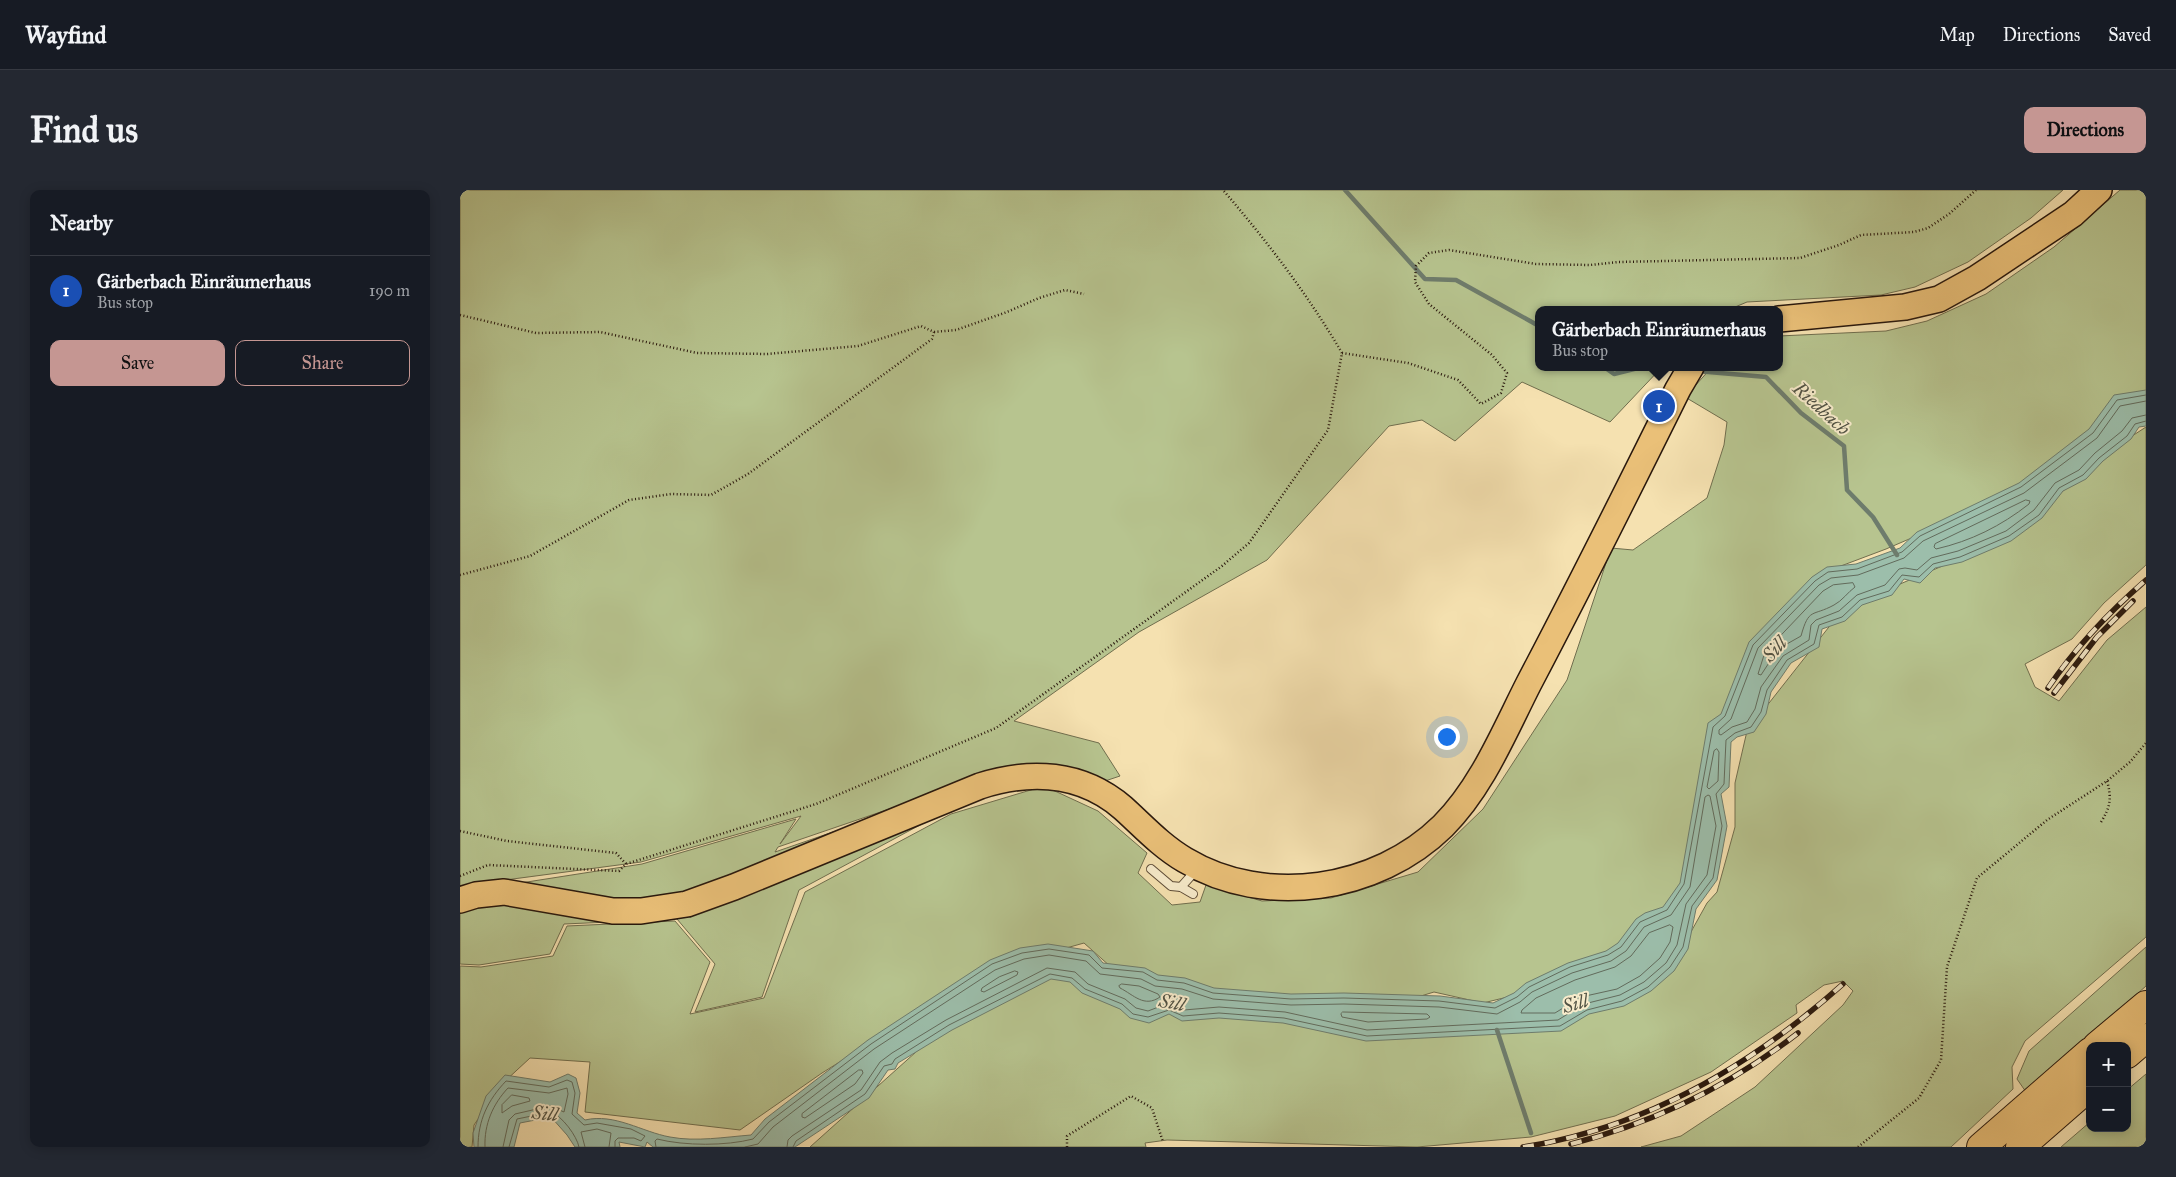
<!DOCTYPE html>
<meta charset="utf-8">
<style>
body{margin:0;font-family:"IM FELL Great Primer",serif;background:#242831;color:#f1f3f6}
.controls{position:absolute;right:15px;bottom:15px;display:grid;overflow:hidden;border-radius:10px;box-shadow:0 2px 12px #0003}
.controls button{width:45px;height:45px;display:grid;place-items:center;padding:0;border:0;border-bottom:1px solid #363941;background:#171b24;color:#f1f3f6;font:25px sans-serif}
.you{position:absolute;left:986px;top:546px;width:18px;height:18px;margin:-12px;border:4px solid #fff;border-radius:50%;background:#1a73e8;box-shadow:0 0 0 8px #1a73e833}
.badge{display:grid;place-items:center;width:32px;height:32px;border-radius:50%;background:#c59692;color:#fff;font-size:16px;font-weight:700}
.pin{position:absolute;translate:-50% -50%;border:2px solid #fff;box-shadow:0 1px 5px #0006}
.popup{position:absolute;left:1075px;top:116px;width:248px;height:65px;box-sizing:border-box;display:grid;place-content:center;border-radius:10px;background:#171b24;filter:drop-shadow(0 1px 4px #0005);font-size:16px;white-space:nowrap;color:#9ea1a6}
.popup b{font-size:19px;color:#f1f3f6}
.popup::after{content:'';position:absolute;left:50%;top:100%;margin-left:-10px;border:10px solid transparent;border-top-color:#171b24}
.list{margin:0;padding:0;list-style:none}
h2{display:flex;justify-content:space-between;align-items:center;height:65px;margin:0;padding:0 20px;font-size:21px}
h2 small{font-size:16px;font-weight:400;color:#9ea1a6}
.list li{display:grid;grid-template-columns:32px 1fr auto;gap:15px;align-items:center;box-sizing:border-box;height:70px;padding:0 20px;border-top:1px solid #363941}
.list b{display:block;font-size:19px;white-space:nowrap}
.list p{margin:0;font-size:16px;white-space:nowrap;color:#9ea1a6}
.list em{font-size:16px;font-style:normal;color:#9ea1a6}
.actions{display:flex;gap:10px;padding:15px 20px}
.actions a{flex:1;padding:11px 0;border:1px solid #c59692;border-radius:10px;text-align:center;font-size:18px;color:#c59692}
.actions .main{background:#c59692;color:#111}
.map{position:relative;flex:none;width:1686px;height:957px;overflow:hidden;border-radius:10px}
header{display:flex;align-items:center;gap:30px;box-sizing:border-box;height:70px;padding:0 25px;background:#171b24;border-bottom:1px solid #363941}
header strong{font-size:24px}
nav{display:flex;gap:28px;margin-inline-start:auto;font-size:18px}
.intro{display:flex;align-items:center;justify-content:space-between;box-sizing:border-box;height:120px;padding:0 30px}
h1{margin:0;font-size:35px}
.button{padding:12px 22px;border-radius:10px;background:#c59692;color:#111;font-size:18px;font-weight:700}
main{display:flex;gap:30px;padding:0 30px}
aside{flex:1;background:#171b24;border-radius:10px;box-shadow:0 2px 12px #0003}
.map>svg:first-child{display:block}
</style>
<header>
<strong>Wayfind</strong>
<nav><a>Map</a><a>Directions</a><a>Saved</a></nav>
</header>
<div class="intro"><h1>Find us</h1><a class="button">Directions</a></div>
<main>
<aside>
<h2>Nearby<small></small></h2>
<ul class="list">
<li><span class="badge" style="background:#1a4fb4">1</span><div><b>Gärberbach Einräumerhaus</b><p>Bus stop</p></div><em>190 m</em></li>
</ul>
<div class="actions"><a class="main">Save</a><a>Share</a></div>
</aside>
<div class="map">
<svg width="1686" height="957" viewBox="0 0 1686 957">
<rect width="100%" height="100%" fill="#f5e1b0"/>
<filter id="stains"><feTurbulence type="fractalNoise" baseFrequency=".004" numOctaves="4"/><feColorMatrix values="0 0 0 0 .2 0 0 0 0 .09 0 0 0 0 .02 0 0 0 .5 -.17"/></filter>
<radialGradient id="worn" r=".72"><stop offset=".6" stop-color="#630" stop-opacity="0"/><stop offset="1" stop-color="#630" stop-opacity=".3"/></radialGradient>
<g fill="#b7c48f" stroke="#706e4e">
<path d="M0,0H1603L1571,28L1508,72L1455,97L1421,105L1287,112L1268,120H1079V177H1202L1150,232L1062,192L995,251L962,230L929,236L807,370L679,442L554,531L639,553L660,586L645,591L607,577L561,574L318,657L315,662L477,606L486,621L339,700L302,807L235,822L255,774L217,729L104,734L90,764L19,775L0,774V719L54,694L182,674L336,629L320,654L341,626L181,672L0,696Z"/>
<path d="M1660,0H1686V203L1649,239L1519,319L1426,359L1357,385L1286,477L1229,691L1192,734L1105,793L1023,813L974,802L928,816L748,802L651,777L624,753L525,781L362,883L280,940L125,922L130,872L70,868L43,893L14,935L12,957H0V776L21,777L93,766L107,736L215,731L250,772L230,824L304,808L345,702L491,624L584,596L638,621L687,663L678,683L712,715L740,712L746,695L802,711L871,708L958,682L1023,619L1107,490L1151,358L1173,360L1247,308L1264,255L1267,232L1225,207L1252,177H1319V146L1426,141L1467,131L1526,104L1594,57Z"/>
<path d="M1686,237V375L1644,413L1612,449L1565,474L1575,497L1599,511L1647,450L1686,417V747L1565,851L1552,877L1553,899L1491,957H1181L1221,946L1295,897L1383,815L1393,801L1383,791L1364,795L1336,815L1337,823L1251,882L1155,926L1071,947L957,957L707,950L685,953L686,957H350L476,844L589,786L935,848L1227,749L1247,713L1257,702L1275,637V593L1287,541L1376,428L1400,411L1546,349L1655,257Z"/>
<path d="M1686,757V796L1566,902L1557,889L1569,861Z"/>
<path d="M1686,884V957H1601L1630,932V938H1667V900Z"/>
</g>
<path fill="#9cbeab" stroke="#6e7c6c" d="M1686,200V236L1679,237L1671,249L1643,271L1626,289L1603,301L1582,328L1551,351L1502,372L1475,378L1460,393L1444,389L1432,405L1402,415L1385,431L1362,439L1359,457L1331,473L1311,502L1306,524L1294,542L1277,547L1271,552L1269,597L1261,604L1267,636L1257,690L1236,719L1228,759L1214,781L1191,801L1164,816L1129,824L1101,841L906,851L823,833L759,828L722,831L709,824L689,833L670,828L660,819L622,803L610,792L591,789L492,840L438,873L435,879L428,880L409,908L335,957H193L187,952L185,957L159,952L160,957H115L107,945L91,927L60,933L54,957H14L13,943L26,906L45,885L90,892L108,884L116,888L120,903L117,923L125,930C155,923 182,942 210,947C236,952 265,947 291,945L305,929L408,850L530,770L560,758L588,754L633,761L643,773L685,778L698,785L725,788L754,798L831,804L884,803L980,806L1033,813L1054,803L1066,793L1108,773L1146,761L1158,753L1176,729L1185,723L1203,717L1220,693L1248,533L1261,524L1289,452L1352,387L1367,377L1396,374L1440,358L1457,342L1559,293L1629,239L1654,205Z"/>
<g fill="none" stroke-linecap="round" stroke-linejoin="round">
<g stroke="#626b5c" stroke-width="1">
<path d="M1686,211L1660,216L1637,248L1564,303L1463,351L1444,368L1398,385L1371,388L1359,395L1298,458L1271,529L1259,540V544L1261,545L1272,537L1287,532L1295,519L1301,497L1323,466L1349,450L1351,435L1356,430L1379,421L1397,405L1425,395L1439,379L1445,378L1457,380L1471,368L1498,361L1546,341L1574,320L1595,293L1619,280L1635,263L1662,241L1672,228L1686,225"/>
<path d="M1566,310L1570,311L1569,314C1541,336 1511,351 1476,359L1474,357L1475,354Z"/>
<path d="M1393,393L1395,397C1388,402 1382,411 1374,415C1352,427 1349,417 1341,446L1318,459L1301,485L1298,484L1305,462L1363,401L1373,395Z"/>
<path d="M1257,559L1259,562L1258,591L1249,599L1247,597L1254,561Z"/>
<path d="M1210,735L1213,737L1210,752L1200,768L1180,786L1157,799L1121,807L1095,823H1061L1062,820L1076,808L1115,790L1155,777L1171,766L1189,743Z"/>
<path d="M555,781L558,782L557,785L524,802L521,801L522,798L539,787Z"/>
<path d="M662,794L679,796L698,804L700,807C684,818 674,805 660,798L659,796Z"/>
<path d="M883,822L967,824L970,827L967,829L908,832L882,827L881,824Z"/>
<path d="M399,880H402L403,883L395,894L345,928L342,927V924Z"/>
<path d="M52,905L69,908L70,911L52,916L42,923V915Z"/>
<path d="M18,957C18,930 28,910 46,891L89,897L107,890L112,892L115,903L112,924L124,935L137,933L171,939L185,946L181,951L174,948H158L155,951V957"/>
<path d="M25,957C24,934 33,914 48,898L89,903L107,898L108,904L104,922L90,916L55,924L49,930L43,957"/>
<path d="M49,957L57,929L91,922C102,926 117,946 119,957"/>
<path d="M125,957L121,942L137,939L151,943L149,957"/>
<path d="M196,957L195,951L197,949C225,956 266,956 293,949L309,932L411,854L532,774L562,763L589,759L629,765L642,778L683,782L697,790L724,793L753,803L831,809L884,808L979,811L1035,818L1057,807L1069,797L1110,777L1148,765L1161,757L1180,732L1207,720L1224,694L1253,537L1265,526L1293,455L1355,391L1368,382L1397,379L1442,362L1460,346L1561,297L1633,243L1657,210L1686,205"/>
<path d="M285,957L298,954L313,937L414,859L535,780L564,769L589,765L626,771L640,784L681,789L695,796L722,799L753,809L831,815L884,814L979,817L1037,824L1060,812L1072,802L1112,783L1151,771L1166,761L1184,737L1211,725L1230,697L1245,607L1248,605L1250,606L1256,636L1247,685L1226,714L1217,755L1206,773L1184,792L1160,805L1124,814L1098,830L907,840L825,822L759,817L724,820L709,813L688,821L676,818L665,809L628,794L615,782L587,778L486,830L432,863L420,872L401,900L332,946L328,950L327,957"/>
<path d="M333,957L336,951L405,904L424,876L432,874L435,869L489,835L590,784L612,788L625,799L662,814L673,824L688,827L709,820L723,826L759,823L824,828L907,846L1100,836L1127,820L1162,811L1188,797L1210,777L1223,757L1232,716L1253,688L1262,636L1256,604L1264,594L1266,550L1275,543L1291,537L1301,522L1307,500L1327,470L1354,454L1359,435L1382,427L1400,410L1429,401L1442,385L1459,387L1473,374L1500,367L1549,346L1579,325L1599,298L1623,285L1639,268L1667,246L1675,234L1686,231"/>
</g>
<g stroke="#6e7c6c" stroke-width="4.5">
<path d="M885,0L965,89L996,90L1079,136"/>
<path d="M1144,177L1154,184L1182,177"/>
<path d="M1237,181L1306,187L1341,223L1384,256L1387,300L1413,327L1437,365"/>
<path d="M1037,840L1071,943"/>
</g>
<defs>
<g id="lane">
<path d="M691,679L711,696L721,697L733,704"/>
<path d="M721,697L737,679"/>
</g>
<g id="primary">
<path d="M1319,129L1445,117L1479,109L1517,88L1613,24L1639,0"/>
<path d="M0,710L16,705L44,702L153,721H181L227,714L274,697L520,596C570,580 621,582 663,618C683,636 701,656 725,670C805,718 917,701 983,636C1022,597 1044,542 1069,493C1120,396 1169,298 1218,199L1231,177"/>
</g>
<g id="highway">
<path d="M1637,856L1686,815"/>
<path d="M1667,864L1686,848"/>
<path d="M1521,957L1630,862"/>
<path d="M1560,957L1630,896"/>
</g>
</defs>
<use href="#lane" stroke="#5c4a36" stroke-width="10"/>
<use href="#primary" stroke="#29180d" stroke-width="28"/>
<use href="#highway" stroke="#29180d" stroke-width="30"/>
<g stroke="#29180d" stroke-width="2.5" stroke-dasharray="1 2.5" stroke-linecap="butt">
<path d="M0,125L76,143L140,142L237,163L307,164L398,156L461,136L474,142L472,149L288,284L251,305L211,304L169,310L70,366L0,385"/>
<path d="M474,142L496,140L547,122L579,108L605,100L624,104"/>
<path d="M882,163L948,173L998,190L1021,214L1041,203L1047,183L1032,165L969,114L955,92L956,76L969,63L989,60L1076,74L1130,75L1159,72L1340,68L1379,55L1401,45L1454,42L1468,38L1489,24L1516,0"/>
<path d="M1641,632C1650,618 1652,608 1647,591"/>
<path d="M0,641L47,651L156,663L166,674"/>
<path d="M0,686L28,675L159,681L166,674L356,614L536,538L762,376L789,353L868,240L882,163C848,105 807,51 763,0"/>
<path d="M607,957V946L671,906L692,918L703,952"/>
<path d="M1398,957L1459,908L1481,870L1487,777L1517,688L1587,630L1647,591L1670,572L1686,553"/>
</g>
<use href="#lane" stroke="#f8eccc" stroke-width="8"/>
<use href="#primary" stroke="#eac078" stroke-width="25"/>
<use href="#highway" stroke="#eac078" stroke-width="28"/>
<defs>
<g id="rail">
<path d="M1588,498C1615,458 1649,422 1686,390"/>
<path d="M1594,503L1637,447L1673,411"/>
<path d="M1111,954C1194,933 1271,895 1338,843"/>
<path d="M1063,957C1186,938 1291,876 1383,794"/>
</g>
</defs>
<use href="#rail" stroke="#29180d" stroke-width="5.5"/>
<use href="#rail" stroke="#f8eccc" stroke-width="4" stroke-dasharray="11" stroke-linecap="butt"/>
</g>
<g text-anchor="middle" stroke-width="4" stroke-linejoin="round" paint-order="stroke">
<g font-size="19" font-style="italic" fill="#515244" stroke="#f8eccc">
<text transform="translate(1362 218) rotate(42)" y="7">Riedbach</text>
<text transform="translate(1314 459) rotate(-48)" y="7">Sill</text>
<text transform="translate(712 812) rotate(11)" y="7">Sill</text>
<text transform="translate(1115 813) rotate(-16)" y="7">Sill</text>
<text transform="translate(85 923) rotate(6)" y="7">Sill</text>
</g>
</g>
<rect width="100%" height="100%" filter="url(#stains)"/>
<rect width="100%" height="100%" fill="url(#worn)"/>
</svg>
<div class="controls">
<button>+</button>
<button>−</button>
</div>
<div class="you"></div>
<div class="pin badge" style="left:1199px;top:216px;background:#1a4fb4">1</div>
<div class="popup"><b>Gärberbach Einräumerhaus</b>Bus stop</div>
</div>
</main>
